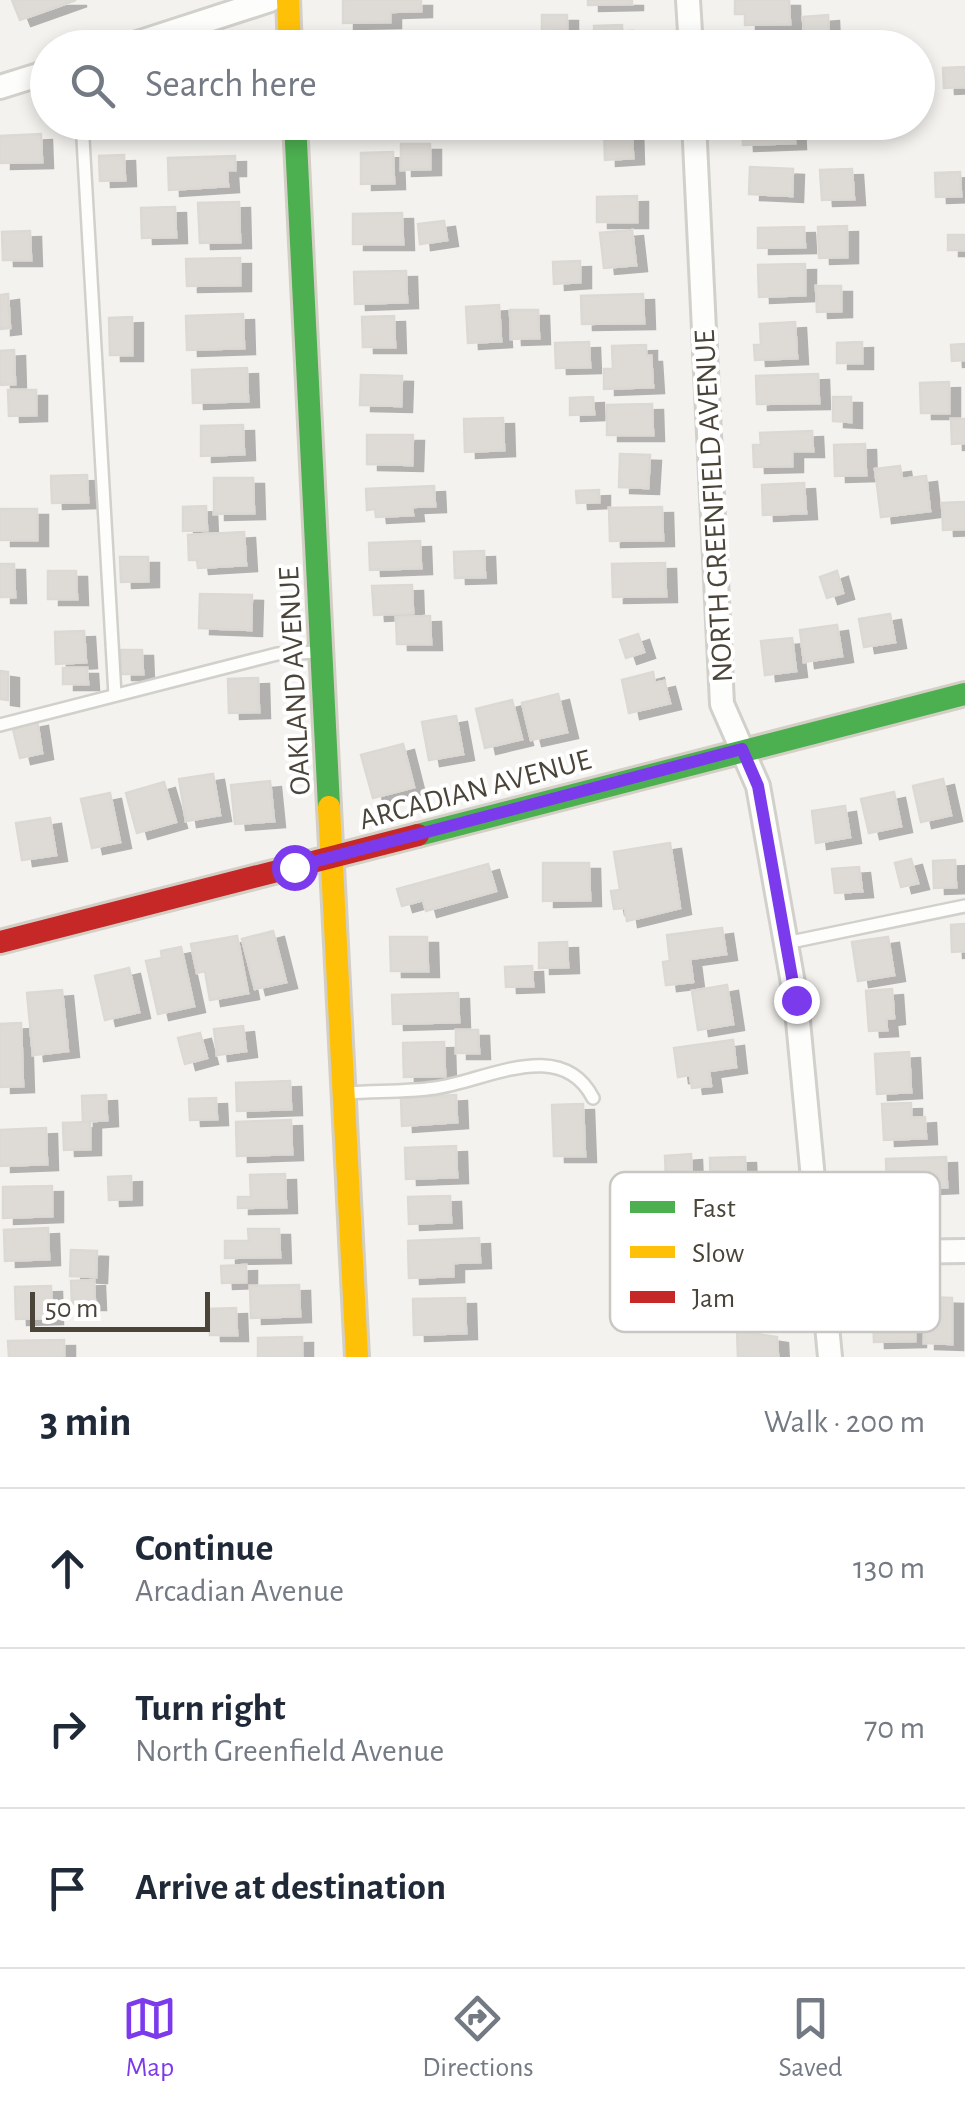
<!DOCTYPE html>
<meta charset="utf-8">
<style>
body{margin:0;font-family:"Alegreya Sans",sans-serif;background:#f2f2f3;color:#1f2937}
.scale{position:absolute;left:30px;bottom:25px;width:180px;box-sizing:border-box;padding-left:10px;border:5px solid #4b4439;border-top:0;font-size:28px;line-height:35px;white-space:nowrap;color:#4b4439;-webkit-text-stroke:8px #fff;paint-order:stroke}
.stop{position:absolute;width:30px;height:30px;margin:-22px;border:8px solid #7c3aed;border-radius:50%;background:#fff}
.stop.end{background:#7c3aed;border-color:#fff;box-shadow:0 2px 10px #0008}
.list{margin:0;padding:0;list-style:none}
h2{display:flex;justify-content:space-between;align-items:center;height:130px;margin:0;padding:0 40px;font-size:42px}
h2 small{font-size:32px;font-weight:400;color:#747a83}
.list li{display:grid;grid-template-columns:65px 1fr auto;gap:30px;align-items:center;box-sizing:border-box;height:160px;padding:0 40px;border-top:2px solid #e0e1e3}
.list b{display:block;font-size:38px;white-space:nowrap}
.list p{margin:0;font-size:32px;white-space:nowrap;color:#747a83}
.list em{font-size:32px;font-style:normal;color:#747a83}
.icon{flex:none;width:55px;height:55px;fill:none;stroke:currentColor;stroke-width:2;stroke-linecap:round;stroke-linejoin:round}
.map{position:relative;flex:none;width:965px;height:1357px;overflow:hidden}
.search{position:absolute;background:#fff;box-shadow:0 5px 15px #0003;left:30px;right:30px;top:30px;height:110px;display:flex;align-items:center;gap:25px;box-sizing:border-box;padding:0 35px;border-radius:55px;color:#747a83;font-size:38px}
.sheet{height:610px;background:#fff}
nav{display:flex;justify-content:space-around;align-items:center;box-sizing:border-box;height:140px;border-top:2px solid #e0e1e3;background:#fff;font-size:28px;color:#747a83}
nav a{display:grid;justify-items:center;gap:5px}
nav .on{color:#7c3aed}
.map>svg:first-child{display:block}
</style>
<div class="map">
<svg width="965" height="1357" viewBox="0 0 965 1357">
<defs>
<filter id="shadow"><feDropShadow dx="11" dy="6" stdDeviation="0" flood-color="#0004"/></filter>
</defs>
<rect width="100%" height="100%" fill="#f4f2ee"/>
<g fill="#dedbd6" stroke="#dcd9d4" stroke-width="2.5" filter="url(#shadow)">
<path d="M12,0H76L20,20Z"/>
<path d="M343,0H421V11L390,12V22L343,23Z"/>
<path d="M588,0H632V4L588,5Z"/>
<path d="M735,0H789L790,24L745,25V14H735Z"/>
<path d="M542,15H567V30L542,31Z"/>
<path d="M828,15L829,38L804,39L803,17Z"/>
<path d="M622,25L623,48H595L594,26Z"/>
<path d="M965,67V87L944,88L943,68Z"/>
<path d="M742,122H794L795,143L743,145Z"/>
<path d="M632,125L633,158L605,160L604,126Z"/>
<path d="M41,134L42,162L0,163V136Z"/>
<path d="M401,144H430V169L401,170Z"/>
<path d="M393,152L394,183L361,184V153Z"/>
<path d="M124,155L125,180L100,181L99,156Z"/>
<path d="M235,156V170H227L228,186L169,190L168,158Z"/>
<path d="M750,167L793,169L792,196L749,194Z"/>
<path d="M852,169L854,199L822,200L820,170Z"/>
<path d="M960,172L961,196L936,197L935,173Z"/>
<path d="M637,196V222H597V197Z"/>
<path d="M239,202L240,242L200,243L198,203Z"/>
<path d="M175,207L176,237L142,238L141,208Z"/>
<path d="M402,213L403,244H353V214Z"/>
<path d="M444,221L447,240L420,244L418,224Z"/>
<path d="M847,226V257L819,258L818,227Z"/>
<path d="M804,227L805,247L758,248V228Z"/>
<path d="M632,230L636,265L604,268L600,233Z"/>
<path d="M30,231L31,260H3L2,232Z"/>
<rect x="948" y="235" width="17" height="15"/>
<path d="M240,258V285L187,286L186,259Z"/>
<path d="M580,261V282L554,284L553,262Z"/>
<path d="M805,264V295L759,297L758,265Z"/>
<path d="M406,271L407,302L355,304L354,272Z"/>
<path d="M816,286H841V311L817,312Z"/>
<path d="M8,294L10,328L0,329V295Z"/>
<path d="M643,294L644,323L582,324L581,296Z"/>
<path d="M499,305L501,341L468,343L466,307Z"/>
<path d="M510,310H538L539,338L511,339Z"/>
<path d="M243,314L244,348L187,350L186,316Z"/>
<path d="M394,316L395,347H363L362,317Z"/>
<path d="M132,317V355H110L109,318Z"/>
<path d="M795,322L797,358L755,360L754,345H761L760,324Z"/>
<path d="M589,342L590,367L556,368L555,343Z"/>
<path d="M862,342V363H837V343Z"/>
<path d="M965,344V360L952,361L951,345Z"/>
<path d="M646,345V356H651L653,387L604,389V369H613L612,346Z"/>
<path d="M14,350L15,384L0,385V351Z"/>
<path d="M247,368L248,401L193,403L192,370Z"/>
<path d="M818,374L819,403L757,404L756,376Z"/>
<path d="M361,375L402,376L401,406L360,405Z"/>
<path d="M949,382V413H921L920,383Z"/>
<path d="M8,390H36V415L9,416Z"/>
<path d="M593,397L594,414L570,415V398Z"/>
<path d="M833,397H851V422L833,421Z"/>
<path d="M652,404L653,435H607V405Z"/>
<path d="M503,418L504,450L465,452L464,419Z"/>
<path d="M951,419H965V443L952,444Z"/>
<path d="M243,425L244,454L201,456V426Z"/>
<path d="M812,431L813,451H792V466L754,467L753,445H761L760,433Z"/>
<path d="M367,435H413L412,465L367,464Z"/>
<path d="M865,444L866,475L835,476L834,445Z"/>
<path d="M620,454L650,455L648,488L619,487Z"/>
<path d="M900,466L902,479L926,476L930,511L881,517L875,469Z"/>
<path d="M87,475L88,502L52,503L51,476Z"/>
<path d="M214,478H253L254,513L214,514Z"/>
<path d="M804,483L806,513L763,515L762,485Z"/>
<path d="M434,486L435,506L412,507L413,515L376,517L375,509L367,510L366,489Z"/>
<path d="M599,490V502L577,503L576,491Z"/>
<path d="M965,502V529L943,530L942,503Z"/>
<path d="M206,506L207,530L183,531V507Z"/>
<path d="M662,507L663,540L610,541L609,508Z"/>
<rect x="0" y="509" width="37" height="31"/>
<path d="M244,532L246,565L198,568L197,560H189L188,535Z"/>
<path d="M420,541L421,568L370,570L369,543Z"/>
<path d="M484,551L485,577L455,578L454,552Z"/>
<path d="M120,557H148V581L121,582Z"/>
<path d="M665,563L666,596L613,597L612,564Z"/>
<path d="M0,564H14L15,597H0Z"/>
<path d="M48,571H76L77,599H48Z"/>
<path d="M837,571L843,593L827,598L820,577Z"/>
<path d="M412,585L413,613L374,615L372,586Z"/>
<path d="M200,594L252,595L251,630L199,628Z"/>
<path d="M890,614L895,642L864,647L859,619Z"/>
<path d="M430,616L431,644H397L396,617Z"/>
<path d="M837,625L842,656L804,662L800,630Z"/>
<path d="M84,631L86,662L56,664L55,632Z"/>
<path d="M638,634L644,652L626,658L620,640Z"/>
<path d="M792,638L796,671L765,675L761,641Z"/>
<path d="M120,650H142L143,674H121Z"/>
<path d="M63,668H87L88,684H63Z"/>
<path d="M0,671L8,672V700L0,699Z"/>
<path d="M653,672L655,683L664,681L670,703L629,713L622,680Z"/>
<path d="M258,678L259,712L229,713L228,679Z"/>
<path d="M558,694L567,732L531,740L522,703Z"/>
<path d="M512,700L522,739L485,748L476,709Z"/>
<path d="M456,716L463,754L429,760L422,722Z"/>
<path d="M37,720L42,753L20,758L12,725Z"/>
<path d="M403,744L414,787L373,798L361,755Z"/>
<path d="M213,774L220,815L186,821L179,779Z"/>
<path d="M943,779L951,815L921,822L913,786Z"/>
<path d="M270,781L274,821L235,824L231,785Z"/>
<path d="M164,782L176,822L137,833L126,793Z"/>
<path d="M894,792L901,826L869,833L861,799Z"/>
<path d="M110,793L120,842L92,848L81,799Z"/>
<path d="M845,806L850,837L816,843L812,811Z"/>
<path d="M50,818L56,855L22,860L16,823Z"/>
<path d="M670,843L680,908L627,921L625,908L614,909L611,891L620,890L614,852Z"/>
<path d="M911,859L918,883L901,887L895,863Z"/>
<path d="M955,860L956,887L934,888L933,861Z"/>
<path d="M543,863H589L590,900L543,901Z"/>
<path d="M488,864L496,891L426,911L423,900L402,906L397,889Z"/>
<path d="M859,867L862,891L835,893L832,869Z"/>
<path d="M965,924V951L952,952L951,925Z"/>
<path d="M722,928L726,954L690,959L693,982L666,985L663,962L670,961L667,935Z"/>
<path d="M273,931L286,982L255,989L242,939Z"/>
<path d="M237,936L248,993L210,1000L205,971L197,973L191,944Z"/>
<path d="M390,937H427L428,971H391Z"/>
<path d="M888,937L894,975L858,981L852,942Z"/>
<path d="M567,942L568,967L539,968V943Z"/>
<path d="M181,947L194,1006L158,1014L146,961L162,958L161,951Z"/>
<path d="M532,966L533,986L506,987L505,967Z"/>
<path d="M129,968L139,1012L105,1020L95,976Z"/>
<path d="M727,985L733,1024L698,1030L692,991Z"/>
<path d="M892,989L894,1018L886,1019L887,1030L869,1031L866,991Z"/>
<path d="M62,990L68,1051L33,1055L27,993Z"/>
<path d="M458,993L459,1022L393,1024L392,995Z"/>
<path d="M21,1023L23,1086L0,1087V1024Z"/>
<path d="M243,1026L246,1051L217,1055L214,1029Z"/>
<path d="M456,1030H478L479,1053H456Z"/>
<path d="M200,1033L207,1058L185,1064L178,1038Z"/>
<path d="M733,1040L736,1067L709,1071L711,1086L692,1088L690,1075L678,1077L674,1048Z"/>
<path d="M444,1042L445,1076L404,1077L403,1043Z"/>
<path d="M909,1052L911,1092L877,1094L875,1054Z"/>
<path d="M290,1081L291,1109L237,1111L236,1083Z"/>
<path d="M106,1095L107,1120L83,1122L82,1096Z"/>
<path d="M456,1095L457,1122L402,1126L401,1098Z"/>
<path d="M216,1098L217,1119L190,1120L189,1099Z"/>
<path d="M911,1103V1118L925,1117L926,1138L884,1140L882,1104Z"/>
<path d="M583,1104L585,1156H554L552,1105Z"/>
<path d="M291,1120L292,1154L237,1156L236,1122Z"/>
<path d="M90,1122V1149L64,1150L63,1123Z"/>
<path d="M46,1128L47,1164L0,1166V1130Z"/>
<path d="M456,1146L457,1177L406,1179L405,1148Z"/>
<path d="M691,1154L692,1179L666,1180L665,1156Z"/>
<path d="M745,1157L746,1177H754L755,1201L711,1203L710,1158Z"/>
<path d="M946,1157L947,1187L887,1190L886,1159Z"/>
<path d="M285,1174L286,1207L238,1208V1197H251L250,1175Z"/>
<path d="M131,1176V1199L109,1200L108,1177Z"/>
<path d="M52,1186V1216L3,1218V1187Z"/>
<path d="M450,1196L451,1222L409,1224L408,1197Z"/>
<path d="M48,1228L49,1259L5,1261L4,1230Z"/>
<path d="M248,1229H279L280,1257L225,1258V1241H249Z"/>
<path d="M479,1238L480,1262L453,1263V1276L409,1278L408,1241Z"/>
<path d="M71,1250L97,1251L96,1277L70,1276Z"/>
<path d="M246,1265V1282L222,1283L221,1266Z"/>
<path d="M94,1280L95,1304H72L71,1281Z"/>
<path d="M299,1285L300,1316L251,1318L250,1286Z"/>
<path d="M51,1286L52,1318L16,1319L15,1287Z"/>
<path d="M925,1297L952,1298V1344L924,1343Z"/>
<path d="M465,1298L466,1333L414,1335L413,1299Z"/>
<path d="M915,1306V1341L874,1342L873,1307Z"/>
<path d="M236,1308L237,1335H210L209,1309Z"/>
<path d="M737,1331L777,1337L778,1357H738Z"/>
<path d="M302,1337V1357H258V1338Z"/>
<path d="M64,1340V1357H9L8,1341Z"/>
</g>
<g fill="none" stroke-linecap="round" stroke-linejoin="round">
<defs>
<g id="lane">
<path d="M82,122L115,695"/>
<path d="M0,725L277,654L318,652"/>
<path d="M786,943L965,906"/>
<path d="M348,1093C377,1091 407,1092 435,1088C486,1081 561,1036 593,1098"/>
</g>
<g id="street">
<path d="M688,0L691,48"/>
<path d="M122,48L270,0"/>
<path d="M0,87L48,72"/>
<path d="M694,122L722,704L758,786L796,1000L830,1357"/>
<path d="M820,1253L965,1251"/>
</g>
<g id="fast">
<path d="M295,122L329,807"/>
<path d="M418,835L965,694"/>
</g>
<g id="slow">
<path d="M288,0L290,48"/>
<path d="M329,807L357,1357"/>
</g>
<path id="jam" d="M0,942L418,835"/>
</defs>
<use href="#lane" stroke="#d2d0cb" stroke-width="16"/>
<use href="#street" stroke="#d2d0cb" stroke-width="28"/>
<use href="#fast" stroke="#d3cfc5" stroke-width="28"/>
<use href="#slow" stroke="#d3cfc5" stroke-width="28"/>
<use href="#jam" stroke="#d3cfc5" stroke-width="28"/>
<use href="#lane" stroke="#fdfdfc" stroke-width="11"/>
<use href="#street" stroke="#fdfdfc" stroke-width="22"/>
<use href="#fast" stroke="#4caf50" stroke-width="22"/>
<use href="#slow" stroke="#ffc107" stroke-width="22"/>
<use href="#jam" stroke="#c62828" stroke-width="22"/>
</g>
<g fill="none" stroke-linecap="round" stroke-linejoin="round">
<path stroke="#7c3aed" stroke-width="12" d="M294,867L742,749L758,786L796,1000"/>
</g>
<g text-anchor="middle" stroke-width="8" stroke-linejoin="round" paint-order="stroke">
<g font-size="30" fill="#4b4439" stroke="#fff">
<text transform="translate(713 506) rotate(-93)" y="10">NORTH GREENFIELD AVENUE</text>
<text transform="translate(294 681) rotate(-93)" y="10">OAKLAND AVENUE</text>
<text transform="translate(475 789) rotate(-15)" y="10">ARCADIAN AVENUE</text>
</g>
</g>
<rect x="610" y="1172" width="330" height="160" rx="15" fill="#fff" stroke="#c9c7c4" stroke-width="2.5"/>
<rect x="630" y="1201" width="45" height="12" fill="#4caf50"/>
<rect x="630" y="1246" width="45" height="12" fill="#ffc107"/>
<rect x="630" y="1291" width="45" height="12" fill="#c62828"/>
<g font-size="28" fill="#4b4439">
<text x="692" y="1217">Fast</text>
<text x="692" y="1262">Slow</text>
<text x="692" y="1307">Jam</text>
</g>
</svg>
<div class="scale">50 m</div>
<div class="stop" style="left:294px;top:867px"></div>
<div class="stop end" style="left:796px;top:1000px"></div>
<div class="search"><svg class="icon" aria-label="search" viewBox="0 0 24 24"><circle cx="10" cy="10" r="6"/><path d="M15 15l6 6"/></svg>Search here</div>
</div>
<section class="sheet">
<h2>3 min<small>Walk · 200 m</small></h2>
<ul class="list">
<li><svg class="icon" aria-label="ahead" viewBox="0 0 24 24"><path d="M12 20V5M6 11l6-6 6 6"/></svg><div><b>Continue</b><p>Arcadian Avenue</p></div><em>130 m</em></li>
<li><svg class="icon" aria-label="right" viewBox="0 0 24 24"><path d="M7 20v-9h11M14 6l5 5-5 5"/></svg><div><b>Turn right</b><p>North Greenfield Avenue</p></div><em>70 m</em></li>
<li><svg class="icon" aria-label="arrive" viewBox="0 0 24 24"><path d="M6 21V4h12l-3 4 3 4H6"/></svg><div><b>Arrive at destination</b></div></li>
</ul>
</section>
<nav>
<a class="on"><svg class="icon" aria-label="map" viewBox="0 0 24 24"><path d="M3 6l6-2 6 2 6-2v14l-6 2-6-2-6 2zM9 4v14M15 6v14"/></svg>Map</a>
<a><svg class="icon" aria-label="directions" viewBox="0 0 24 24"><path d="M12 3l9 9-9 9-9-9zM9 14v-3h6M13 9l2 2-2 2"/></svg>Directions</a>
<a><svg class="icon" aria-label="saved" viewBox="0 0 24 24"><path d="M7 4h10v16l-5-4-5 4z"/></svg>Saved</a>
</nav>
